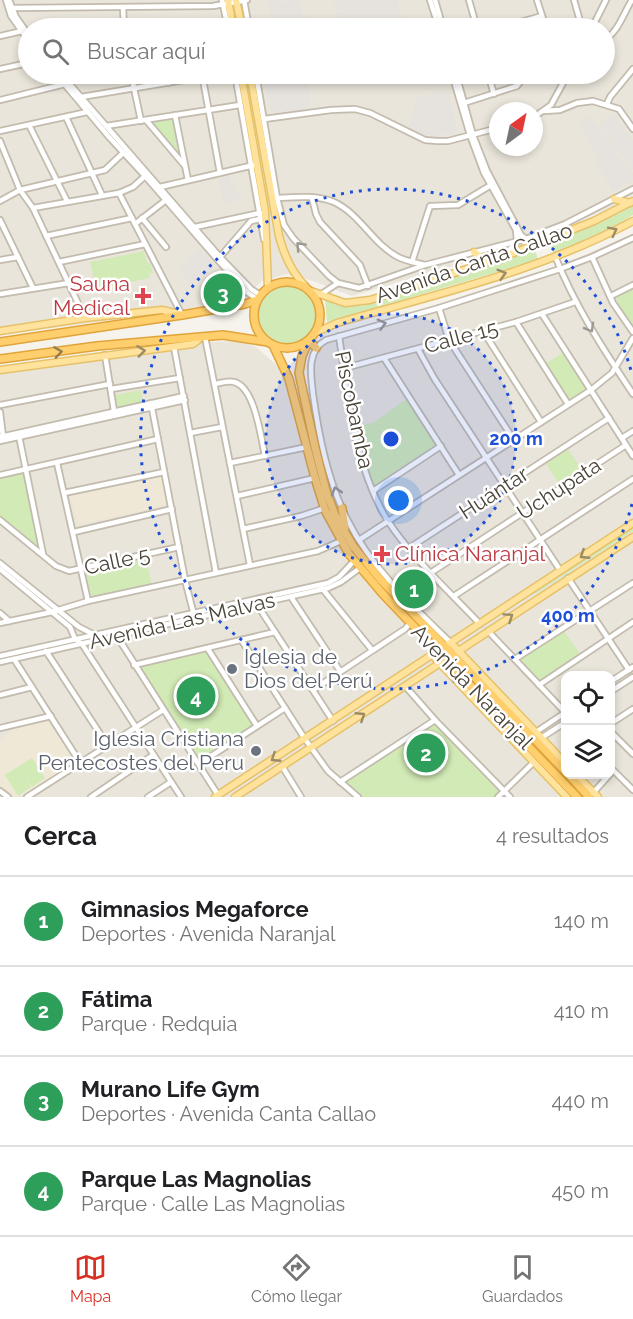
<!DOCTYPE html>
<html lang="es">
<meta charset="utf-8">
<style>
body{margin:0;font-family:Raleway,sans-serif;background:#f6f6f6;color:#202124}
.controls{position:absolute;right:18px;bottom:18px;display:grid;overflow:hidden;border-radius:12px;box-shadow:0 3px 9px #0003}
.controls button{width:54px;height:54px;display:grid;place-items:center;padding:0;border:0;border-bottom:2px solid #e0e0e0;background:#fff;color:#202124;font:30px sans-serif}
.compass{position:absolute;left:489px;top:102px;width:54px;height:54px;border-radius:50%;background:#fff;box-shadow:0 3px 9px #0003;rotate:33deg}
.you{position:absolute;left:399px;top:501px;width:21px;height:21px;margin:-15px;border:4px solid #fff;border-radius:50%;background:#1a73e8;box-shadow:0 0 0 9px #1a73e833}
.badge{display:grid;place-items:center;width:39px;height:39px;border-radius:50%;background:#d93025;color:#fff;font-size:20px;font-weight:700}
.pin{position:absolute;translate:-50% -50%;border:3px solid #fff;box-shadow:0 2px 6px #0006}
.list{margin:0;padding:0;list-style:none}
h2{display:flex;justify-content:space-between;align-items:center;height:78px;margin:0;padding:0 24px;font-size:26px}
h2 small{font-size:20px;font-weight:400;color:#757577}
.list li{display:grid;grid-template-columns:39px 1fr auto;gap:18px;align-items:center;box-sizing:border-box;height:90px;padding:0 24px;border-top:2px solid #e0e0e0}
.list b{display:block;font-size:22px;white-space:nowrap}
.list p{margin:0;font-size:20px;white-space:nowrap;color:#757577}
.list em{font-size:20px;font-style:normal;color:#757577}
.icon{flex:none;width:33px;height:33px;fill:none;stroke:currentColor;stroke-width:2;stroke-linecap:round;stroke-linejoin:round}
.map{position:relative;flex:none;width:633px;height:797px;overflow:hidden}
.search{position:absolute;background:#fff;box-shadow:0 3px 9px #0003;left:18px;right:18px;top:18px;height:66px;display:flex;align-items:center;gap:15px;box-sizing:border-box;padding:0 21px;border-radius:33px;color:#757577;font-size:22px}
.sheet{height:438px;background:#fff}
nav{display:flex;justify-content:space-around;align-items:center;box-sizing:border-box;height:84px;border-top:2px solid #e0e0e0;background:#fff;font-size:16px;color:#757577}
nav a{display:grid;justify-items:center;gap:3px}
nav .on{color:#d93025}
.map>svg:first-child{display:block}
</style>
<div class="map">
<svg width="633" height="797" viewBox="0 0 633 797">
<rect width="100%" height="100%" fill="#f6f3ec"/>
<g fill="#eae5da" fill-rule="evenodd">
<path d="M0,0H633V195L612,207L528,244L352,296L313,281L287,274L262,281L242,300L127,318L0,335ZM28,28H604V74H28ZM498,111H534V147H498Z"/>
<path d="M633,234V797H593L572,775L610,774V676H566L565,768L369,562L337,508L321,452L306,366L312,349L324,337L433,306L557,267Z"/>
<path d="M240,341L256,347L282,370L293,401L311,475L328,524L345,553L367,584L571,797H0V367L184,343Z"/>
</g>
<g fill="#e6e2dd">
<path d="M277,0L286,2L299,0L307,28H277L267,3Z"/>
<path d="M334,0H397L404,28H341Z"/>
<path d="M269,74H291V79H309V113H272L263,77Z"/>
<path d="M448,90L458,132L438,135V138L424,134L409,127L417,97Z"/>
<path d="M613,114L633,141V170L599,125Z"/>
<path d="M589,116L633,174V180L613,192L596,161L598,158L579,123Z"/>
<path d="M229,175L231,186H234L236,194L241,195V200L223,203L218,177Z"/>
<path d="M200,248L214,266L192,284L189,283L180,269L186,265L185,260Z"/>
</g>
<g fill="#efe8d6">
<path d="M162,477L168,505L78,525L70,496Z"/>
<path d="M48,721L75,762L19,797H14L0,786V743L12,729Z"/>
</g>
<g fill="#d2eab5">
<path d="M172,118L179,155L152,121Z"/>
<path d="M633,205V215L612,227L554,254L549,244L620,213Z"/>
<path d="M535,249L538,260L327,322L325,300L342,306H362Z"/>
<path d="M144,251L147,263H150L153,273L149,274L150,278L96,289L90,262Z"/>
<circle cx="288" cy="314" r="30"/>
<path d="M633,288V327L618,304L616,297Z"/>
<path d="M564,352L587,388L569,400L545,364Z"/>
<path d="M141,390L143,404L117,408L115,395Z"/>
<path d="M408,398L438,446L374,488L356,426L373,423Z"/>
<path d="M567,448L582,469L559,484L545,462Z"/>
<path d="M24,472L39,548L0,516V478Z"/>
<path d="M633,526V531L535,594L533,591Z"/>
<path d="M146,559L152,585L92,597L85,572Z"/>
<path d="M563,630L581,655L540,682L518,660Z"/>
<path d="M207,652L254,725L199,761L138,667Z"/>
<path d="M434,723L501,791L495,797H362L344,782Z"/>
<path d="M32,758L45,778L32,787L25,777L31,787L18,796L5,775Z"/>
</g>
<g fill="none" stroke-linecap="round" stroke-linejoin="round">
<defs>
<g id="minor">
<path d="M6,0L11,16L28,40"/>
<path d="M9,0L16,17L28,34"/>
<path d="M222,0L228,28"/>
<path d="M244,0L249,28"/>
<path d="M430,0L439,28"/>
<path d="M435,0L443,28"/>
<path d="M469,0L477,28"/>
<path d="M537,0L546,28"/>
<path d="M574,0L582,28"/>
<path d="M123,7L124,28"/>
<path d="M12,8L213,6L247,0"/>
<path d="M499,28L542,16"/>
<path d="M592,28L606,0"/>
<path d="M0,36L22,31"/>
<path d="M604,40C618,33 624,12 632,0"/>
<path d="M0,69L28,63"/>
<path d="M56,74L109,137L145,176L217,259L248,293L257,299"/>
<path d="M61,74L220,257L251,289L260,295"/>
<path d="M131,74L141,121"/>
<path d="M166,74L168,83"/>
<path d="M202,74L220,173"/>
<path d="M235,74L264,239"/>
<path d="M256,74L277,198L284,225L293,238L329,276L338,283L359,288L425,265L526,239L565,224L633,189"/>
<path d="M452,74L470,135L484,173L516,230L517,241L506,254"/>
<path d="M456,74L473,135L487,171L521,235L526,239L543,240"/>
<path d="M488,74L494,94"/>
<path d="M81,97L202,77"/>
<path d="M0,100L65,84"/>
<path d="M464,103L517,86L526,74"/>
<path d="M607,104L610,97L633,69"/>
<path d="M544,111L560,110L577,103L593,101L619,109L633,129"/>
<path d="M175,115L188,180"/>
<path d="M66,117L102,195"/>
<path d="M534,117L551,105L568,74"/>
<path d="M264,119L331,110L355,109L370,113L425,140L437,141H448L498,128"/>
<path d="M146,120L185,166"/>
<path d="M29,125L67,201"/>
<path d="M106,126L240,105"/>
<path d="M0,131L87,112"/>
<path d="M0,141L20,190L33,208L85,318"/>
<path d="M160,187L254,165"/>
<path d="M119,193L182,315"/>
<path d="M277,198C295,197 317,195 334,202C360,214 373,244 398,257C406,261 417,263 425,265"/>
<path d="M312,198L316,214L320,222L360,265L368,286"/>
<path d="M0,201L20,190L105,170L123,153"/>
<path d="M33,208L119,193L133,187L145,176"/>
<path d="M142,218L166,247"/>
<path d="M0,220L33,288"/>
<path d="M135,224L166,200"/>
<path d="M195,227L260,213"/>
<path d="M46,236L132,218"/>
<path d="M555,256C575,306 603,349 633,394"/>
<path d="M220,257L251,221L260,219"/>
<path d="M592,257L613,303L633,332"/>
<path d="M0,260L18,257"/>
<path d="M59,262L145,244"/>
<path d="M412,262L430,206L458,205L491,185"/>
<path d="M0,294L69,283"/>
<path d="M320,295L338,283"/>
<path d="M611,296L633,285"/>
<path d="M439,308L449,340L514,440"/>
<path d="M542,314L633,456"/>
<path d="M516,322L568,404"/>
<path d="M483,331L541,422"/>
<path d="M339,336C348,396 355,469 388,521C411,557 451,593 480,624"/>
<path d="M205,337L250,565"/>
<path d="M174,347L216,573"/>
<path d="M418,349L434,378L560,570"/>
<path d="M105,355L114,411"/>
<path d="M384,358L459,475"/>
<path d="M345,368L516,322L575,302"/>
<path d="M215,384C221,383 228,380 234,382C255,387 261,438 265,456"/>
<path d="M111,389L180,378"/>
<path d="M151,403L185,580L194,615"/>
<path d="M0,405L110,384"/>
<path d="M0,412L3,437"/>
<path d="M190,433L222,427"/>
<path d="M19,436L43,554"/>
<path d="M0,437L184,396"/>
<path d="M622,438L633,431"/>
<path d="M0,441L185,400"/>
<path d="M57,463L88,601"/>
<path d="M230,463L307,447"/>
<path d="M0,475L158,439"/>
<path d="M373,491L441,446"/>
<path d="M64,493L164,472"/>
<path d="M237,496L315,478"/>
<path d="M0,520L56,566L69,571L179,547"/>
<path d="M243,529L301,516L325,508"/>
<path d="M74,532L172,509"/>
<path d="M359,540L591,390L612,373L633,338"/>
<path d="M409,548L609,418"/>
<path d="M0,563L79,627L93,634"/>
<path d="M0,569L70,627L75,639L82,644L181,797"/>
<path d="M432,572L626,445"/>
<path d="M568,578L629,670"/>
<path d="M321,587L372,650"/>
<path d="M454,596L633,479"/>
<path d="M291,597L340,671"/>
<path d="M256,603L333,721"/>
<path d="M0,613L9,621"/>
<path d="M0,623L52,612L88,601L318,551L341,541"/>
<path d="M488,631L562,709L566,716"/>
<path d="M115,633L218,795"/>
<path d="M242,641L305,739L328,771L358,797"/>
<path d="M451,643C414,607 372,569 348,521C328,482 319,437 313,394C311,375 306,351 326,340L439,308L560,269L592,257L633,238"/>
<path d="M208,649L257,726"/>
<path d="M46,651L108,746"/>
<path d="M0,656L328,583L339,577L354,561"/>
<path d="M14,659L81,764"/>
<path d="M515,659L633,583"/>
<path d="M0,662L328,588L341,582L360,568"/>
<path d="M134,665L275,632"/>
<path d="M610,682L633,667"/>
<path d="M539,685L633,622"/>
<path d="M406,687L435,720L510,797"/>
<path d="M313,690L405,629L411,622"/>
<path d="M610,692L633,677"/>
<path d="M0,695L32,687"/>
<path d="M610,724L633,709"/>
<path d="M0,728L51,716"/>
<path d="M610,731L633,754"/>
<path d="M536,732L566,712"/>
<path d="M541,738L566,722"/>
<path d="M199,764L285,708"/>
<path d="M282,766L301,797"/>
<path d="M610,767L633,790"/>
<path d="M340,782L435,720"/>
<path d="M0,791L8,797"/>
<path d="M593,793L610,774"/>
<path d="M27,797L163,710"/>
<path d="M91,797L153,755"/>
<path d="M148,797L171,782"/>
<path d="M498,797L534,762"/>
</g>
<g id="major">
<path d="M228,0L233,28"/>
<path d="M236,0L242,28"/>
<path d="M241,74L265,211L268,287"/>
<path d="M250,74L279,236C284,255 291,272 306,287"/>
<path d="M614,199L630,203"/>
<path d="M474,252L488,262"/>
<path d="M311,291L345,303L370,300L501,258L594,221L633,201"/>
<path d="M0,331L85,318L162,310L179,314"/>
<path d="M317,332L337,323C436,294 541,271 633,221"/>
<path d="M0,370L193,344L202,337"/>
<path d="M451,643L566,764"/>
<path d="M433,656L567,797"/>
<path d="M576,774L598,797"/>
<path d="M215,797L633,523"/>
<path d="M235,797L633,537"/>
</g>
<g id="highway">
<circle cx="287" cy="315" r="33"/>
<path d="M310,341L316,348"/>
<path d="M0,342L182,315L245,304L257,300"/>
<path d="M308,342L302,356L299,373L315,447L326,491L335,515L353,546L380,579L566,772"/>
<path d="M273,345L289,379L315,478L325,510L349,554L382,593L577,797"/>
<path d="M0,359L97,346L223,335L268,342"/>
<path d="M342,508L345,528"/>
<path d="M568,774L589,797"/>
</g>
</defs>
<use href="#minor" stroke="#c2bbae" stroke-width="8"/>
<use href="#major" stroke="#e6c16a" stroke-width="9"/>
<use href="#highway" stroke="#e0a43c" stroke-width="10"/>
<use href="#minor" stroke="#fff" stroke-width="4.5"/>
<use href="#major" stroke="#ffe39c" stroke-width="6"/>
<use href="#highway" stroke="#ffcf6e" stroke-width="7"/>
</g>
<defs><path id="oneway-chevron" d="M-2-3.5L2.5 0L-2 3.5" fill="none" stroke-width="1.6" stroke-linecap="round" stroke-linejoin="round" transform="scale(1.5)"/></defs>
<g stroke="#9c8c66">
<use href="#oneway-chevron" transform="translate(613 231) rotate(-27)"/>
<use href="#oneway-chevron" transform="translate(502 274) rotate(-16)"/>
<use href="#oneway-chevron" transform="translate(141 351) rotate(-7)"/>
<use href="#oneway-chevron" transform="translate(584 555) rotate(147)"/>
<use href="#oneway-chevron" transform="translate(509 617) rotate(-34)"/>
<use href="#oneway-chevron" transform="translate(361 716) rotate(-33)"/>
<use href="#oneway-chevron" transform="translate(275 758) rotate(147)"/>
</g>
<g stroke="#9c9892">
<use href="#oneway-chevron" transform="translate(300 246) rotate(-133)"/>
<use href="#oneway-chevron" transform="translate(382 324) rotate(-15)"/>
<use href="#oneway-chevron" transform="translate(590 328) rotate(60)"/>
<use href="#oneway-chevron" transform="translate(336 491) rotate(-108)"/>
</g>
<use stroke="#937c4e" href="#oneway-chevron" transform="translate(58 352) rotate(-8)"/>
<circle cx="391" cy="439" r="125" fill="#1d4ed8" fill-opacity=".12"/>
<g fill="none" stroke="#1d4ed8" stroke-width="3" stroke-dasharray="3 6">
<circle cx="391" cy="439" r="125"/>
<path d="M632 504A250 250 0 1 1 632 374"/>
</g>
<g fill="#e0444e" stroke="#fff" stroke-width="2">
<path d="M140 287h6v6h6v6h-6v6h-6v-6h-6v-6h6z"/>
<path d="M379 545h6v6h6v6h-6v6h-6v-6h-6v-6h6z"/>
</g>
<g fill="#6b7280" stroke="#fff" stroke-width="2">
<circle cx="232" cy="669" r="6"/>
<circle cx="256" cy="751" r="6"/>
</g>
<g text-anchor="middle" stroke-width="5" stroke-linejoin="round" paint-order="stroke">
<g font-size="21" fill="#4b4439" stroke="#fff">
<text transform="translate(474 263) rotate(-19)" y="7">Avenida Canta Callao</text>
<text transform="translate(461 337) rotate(-15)" y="7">Calle 15</text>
<text transform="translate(354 410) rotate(78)" y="7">Piscobamba</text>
<text transform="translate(559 489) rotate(-33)" y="7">Uchupata</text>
<text transform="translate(494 493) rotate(-33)" y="7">Huántar</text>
<text transform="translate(117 561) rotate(-12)" y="7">Calle 5</text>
<text transform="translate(182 621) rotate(-13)" y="7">Avenida Las Malvas</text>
<text transform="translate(472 687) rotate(46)" y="7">Avenida Naranjal</text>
</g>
<g font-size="21" fill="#be3a42" stroke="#fff" text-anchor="end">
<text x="130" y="291">Sauna<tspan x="130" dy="24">Medical</tspan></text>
<text x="395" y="561" text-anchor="start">Clínica Naranjal</text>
</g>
<g font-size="21" fill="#5b616d" stroke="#fff" text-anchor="start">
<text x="244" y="664">Iglesia de<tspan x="244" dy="24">Dios del Perú</tspan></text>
<text x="244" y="746" text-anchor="end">Iglesia Cristiana<tspan x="244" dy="24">Pentecostes del Peru</tspan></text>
</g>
</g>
<circle cx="391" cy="439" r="9" fill="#1d4ed8" stroke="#fff" stroke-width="3"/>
<g font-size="18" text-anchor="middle" font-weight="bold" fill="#1d4ed8" stroke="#fff" stroke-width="5" stroke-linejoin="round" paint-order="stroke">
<text x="516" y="445">200 m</text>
<text x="568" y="622">400 m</text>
</g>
</svg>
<div class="controls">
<button><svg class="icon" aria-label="locate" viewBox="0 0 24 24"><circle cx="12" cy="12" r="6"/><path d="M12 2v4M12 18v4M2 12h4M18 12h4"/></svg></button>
<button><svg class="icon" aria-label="layers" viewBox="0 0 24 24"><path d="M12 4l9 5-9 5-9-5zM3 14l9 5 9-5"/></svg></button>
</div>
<svg class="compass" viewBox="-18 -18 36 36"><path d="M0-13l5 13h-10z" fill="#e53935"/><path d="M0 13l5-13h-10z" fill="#757577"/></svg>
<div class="you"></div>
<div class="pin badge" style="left:414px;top:589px;background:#2e9e5b">1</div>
<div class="pin badge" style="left:426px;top:753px;background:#2e9e5b">2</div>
<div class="pin badge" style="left:223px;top:293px;background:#2e9e5b">3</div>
<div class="pin badge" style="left:196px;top:696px;background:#2e9e5b">4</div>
<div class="search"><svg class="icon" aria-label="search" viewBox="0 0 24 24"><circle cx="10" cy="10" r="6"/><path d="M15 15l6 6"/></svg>Buscar aquí</div>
</div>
<section class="sheet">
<h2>Cerca<small>4 resultados</small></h2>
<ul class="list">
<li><span class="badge" style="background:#2e9e5b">1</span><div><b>Gimnasios Megaforce</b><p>Deportes · Avenida Naranjal</p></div><em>140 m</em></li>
<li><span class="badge" style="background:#2e9e5b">2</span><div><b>Fátima</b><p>Parque · Redquia</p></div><em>410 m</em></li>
<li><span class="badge" style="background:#2e9e5b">3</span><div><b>Murano Life Gym</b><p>Deportes · Avenida Canta Callao</p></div><em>440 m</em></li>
<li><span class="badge" style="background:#2e9e5b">4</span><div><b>Parque Las Magnolias</b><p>Parque · Calle Las Magnolias</p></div><em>450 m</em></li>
</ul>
</section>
<nav>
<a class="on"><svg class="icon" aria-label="map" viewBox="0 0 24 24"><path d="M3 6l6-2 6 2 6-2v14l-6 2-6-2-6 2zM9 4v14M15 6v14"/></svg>Mapa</a>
<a><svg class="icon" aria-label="directions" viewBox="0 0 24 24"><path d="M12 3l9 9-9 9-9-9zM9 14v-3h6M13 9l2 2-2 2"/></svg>Cómo llegar</a>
<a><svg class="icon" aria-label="saved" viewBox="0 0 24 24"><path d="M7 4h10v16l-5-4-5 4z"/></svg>Guardados</a>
</nav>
